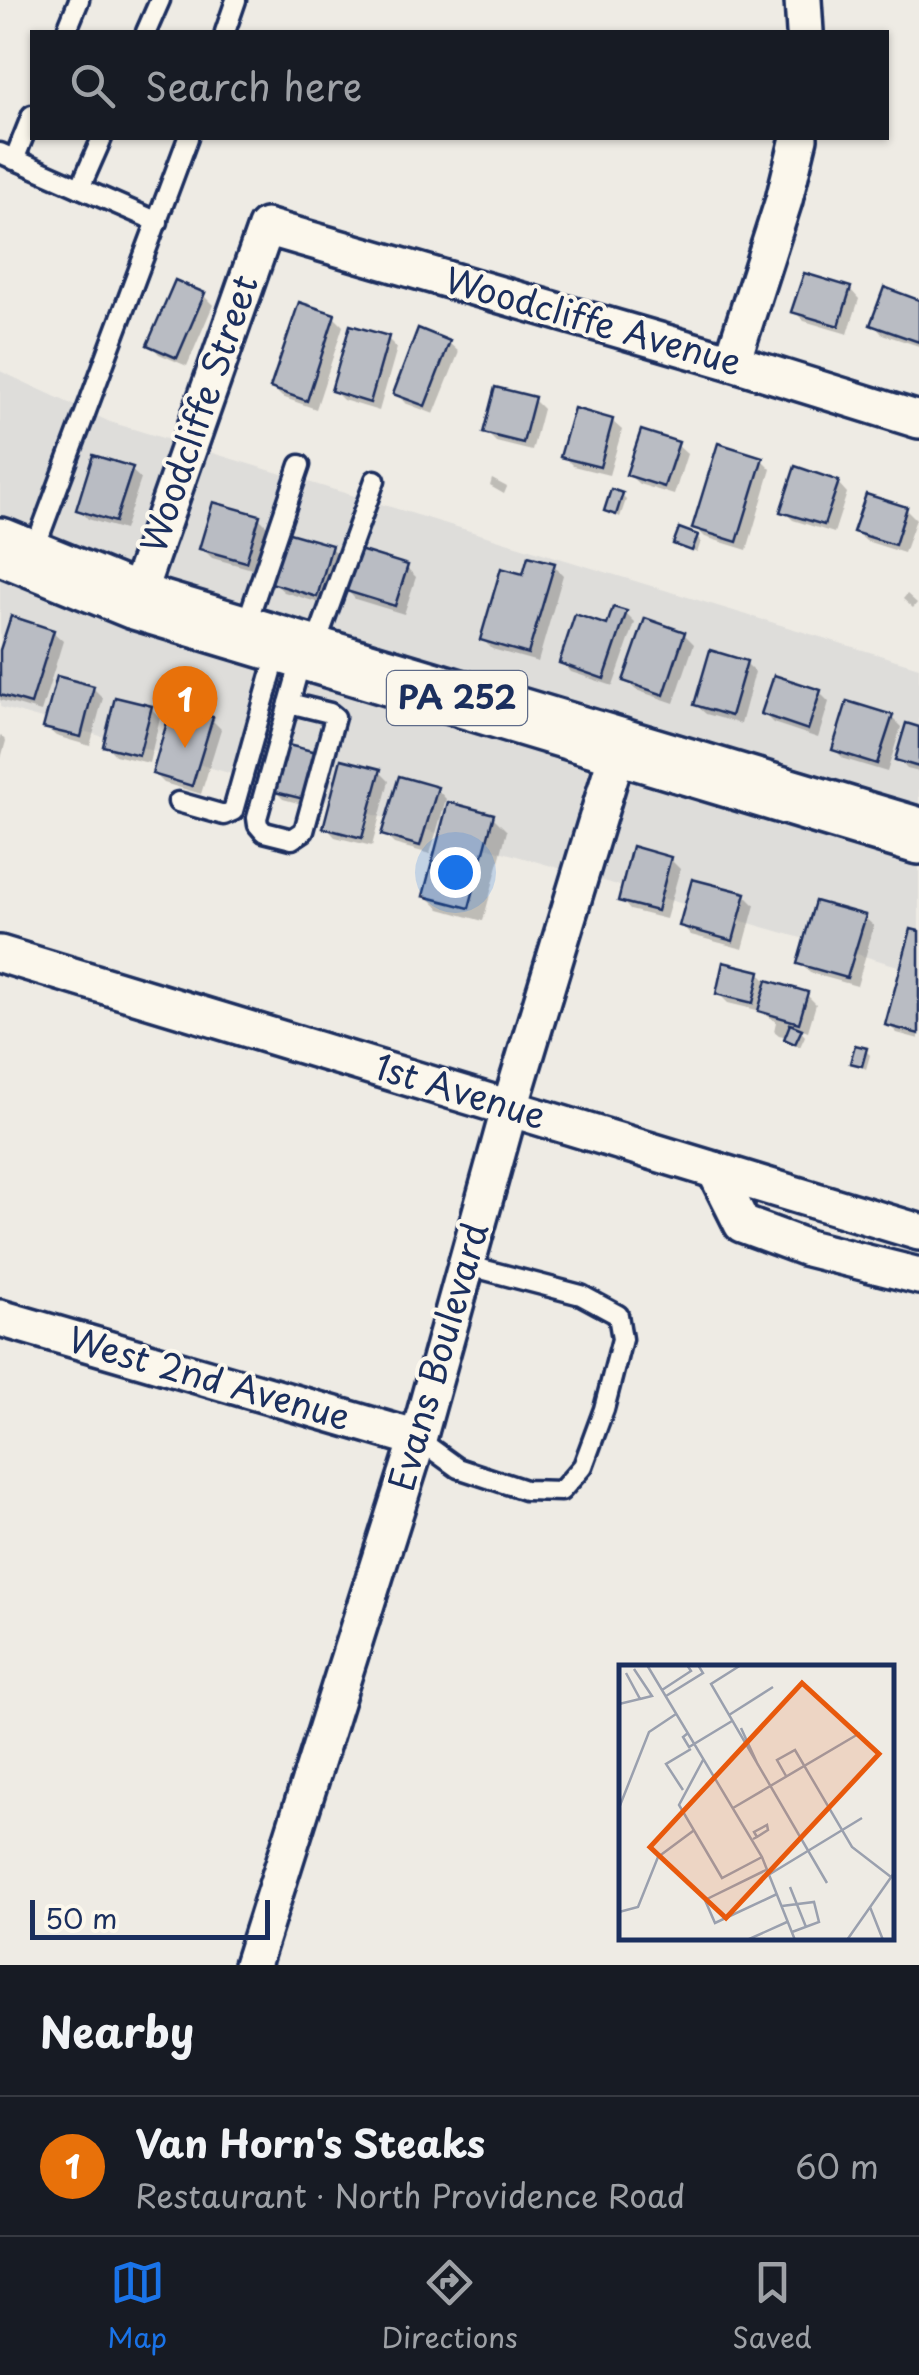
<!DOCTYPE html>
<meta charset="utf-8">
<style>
body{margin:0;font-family:"Playpen Sans",sans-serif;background:#242831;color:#f1f3f6}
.scale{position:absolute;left:30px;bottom:25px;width:240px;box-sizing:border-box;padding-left:10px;border:5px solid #1b2f5e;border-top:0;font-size:28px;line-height:35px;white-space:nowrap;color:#1b2f5e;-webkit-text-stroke:8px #fbf7ec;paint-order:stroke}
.you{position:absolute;left:455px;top:872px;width:35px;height:35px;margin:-25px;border:8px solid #fff;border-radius:50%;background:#1a73e8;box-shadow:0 0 0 15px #1a73e833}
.badge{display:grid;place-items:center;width:65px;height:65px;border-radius:50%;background:#1a73e8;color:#fff;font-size:32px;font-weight:700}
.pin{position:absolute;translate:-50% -82px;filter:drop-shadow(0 2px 5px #0008)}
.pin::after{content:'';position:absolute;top:52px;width:35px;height:30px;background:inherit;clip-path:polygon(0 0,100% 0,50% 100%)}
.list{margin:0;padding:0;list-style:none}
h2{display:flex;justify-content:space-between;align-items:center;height:130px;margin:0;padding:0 40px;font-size:42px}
h2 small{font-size:32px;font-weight:400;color:#9ea1a6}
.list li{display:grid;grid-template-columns:65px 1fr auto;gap:30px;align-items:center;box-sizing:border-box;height:140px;padding:0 40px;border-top:2px solid #363941}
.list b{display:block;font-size:38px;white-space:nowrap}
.list p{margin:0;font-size:32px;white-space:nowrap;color:#9ea1a6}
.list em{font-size:32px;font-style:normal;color:#9ea1a6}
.icon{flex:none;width:55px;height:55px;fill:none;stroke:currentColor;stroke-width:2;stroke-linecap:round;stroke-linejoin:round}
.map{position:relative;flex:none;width:919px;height:1965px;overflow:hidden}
.search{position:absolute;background:#171b24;box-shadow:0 2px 8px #0004;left:30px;right:30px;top:30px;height:110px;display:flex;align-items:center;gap:25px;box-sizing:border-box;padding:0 35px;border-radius:0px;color:#9ea1a6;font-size:38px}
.sheet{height:270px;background:#171b24}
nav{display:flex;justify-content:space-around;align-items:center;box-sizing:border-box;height:140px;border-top:2px solid #363941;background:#171b24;font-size:28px;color:#9ea1a6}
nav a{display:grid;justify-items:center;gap:5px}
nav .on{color:#1a73e8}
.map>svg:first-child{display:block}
</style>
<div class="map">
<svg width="919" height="1965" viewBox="0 0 919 1965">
<rect width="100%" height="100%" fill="#eeebe4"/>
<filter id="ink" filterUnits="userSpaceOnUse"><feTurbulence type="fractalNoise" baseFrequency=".01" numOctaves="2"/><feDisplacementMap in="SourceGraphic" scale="20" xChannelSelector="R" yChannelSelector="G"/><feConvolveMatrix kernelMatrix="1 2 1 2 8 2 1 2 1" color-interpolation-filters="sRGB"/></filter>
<g filter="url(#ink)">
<path fill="#deddda" d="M0,371L110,422L919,667V972L0,707Z"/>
<g fill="#0003">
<path d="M850,289L859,299L848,334L804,321L794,311Z"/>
<path d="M204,296L213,305L187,366L159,354L150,344Z"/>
<path d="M919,302V346L882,334L873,324Z"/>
<path d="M334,317L343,326L316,409L282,397L273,388Z"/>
<path d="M388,339L397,348L379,411L343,400L334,391Z"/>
<path d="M449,343L459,352L434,414L405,403L396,393Z"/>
<path d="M534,400L543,409L532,451L496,442L486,432Z"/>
<path d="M612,421L622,430L609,475L573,466L563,456Z"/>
<path d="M677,445L687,454L674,495L639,484L629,475Z"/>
<path d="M762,460L771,469L747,550L705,537L695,527Z"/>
<path d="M131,470L141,479L124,530L88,519L79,509Z"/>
<path d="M492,479L507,487L504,494L490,486Z"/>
<path d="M838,483L847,493L834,533L793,520L783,511Z"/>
<path d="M622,496L626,500L620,517L607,510Z"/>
<path d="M906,509L916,519L904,553L866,541L856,532Z"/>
<path d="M259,518L268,527L256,570L212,558L202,548Z"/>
<path d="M697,537L701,541L697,553L676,543Z"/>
<path d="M330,547L340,557L326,605L284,592L274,583Z"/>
<path d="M553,565L563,575L538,662L492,649L483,640L525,577Z"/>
<path d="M407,568L416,577L404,614L355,599L346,589Z"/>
<path d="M907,594L917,603L913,608L903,599Z"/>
<path d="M625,613L635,623L613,686L571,672L562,662Z"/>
<path d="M53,632L63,641L41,712L0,700V659Z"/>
<path d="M684,634L694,644L674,703L636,690L626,681Z"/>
<path d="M746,663L755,672L741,724L706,714L696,705Z"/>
<path d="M93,688L103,698L90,746L56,736L46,727Z"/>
<path d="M820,693L829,702L818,738L773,723L764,714Z"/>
<path d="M151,708L160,718L149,763L115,755L106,745Z"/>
<path d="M891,717L901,727L887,772L844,759L834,749Z"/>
<path d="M211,719L221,729L201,794L164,783L155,774Z"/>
<path d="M919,730V772L907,769L898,759Z"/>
<path d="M0,735L6,741L0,762Z"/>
<path d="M285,747L317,808L283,799L274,790Z"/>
<path d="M380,772L389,781L372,846L335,837L326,827Z"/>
<path d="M437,789L446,799L430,854L394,844L384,834Z"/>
<path d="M493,817L507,831L483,921L440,909L425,895Z"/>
<path d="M670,859L680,869L666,919L630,910L621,900Z"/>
<path d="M745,895L755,905L743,949L691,935L682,925Z"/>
<path d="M864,917L874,926L857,986L810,973L800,963Z"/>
<path d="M919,934V1039L897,1033L888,1024Z"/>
<path d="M759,973L770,984L807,995L816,1004L808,1031L797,1027L805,1036L800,1047L791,1043L787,1037L779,1035L774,1031L776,1022L761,1011L728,1003L718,993Z"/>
<path d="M866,1051L870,1055L866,1069L853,1062Z"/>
</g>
<g fill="#b9bcc3" stroke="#1b2f5e" stroke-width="2.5">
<path d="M804,273L851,287L839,326L791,312Z"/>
<path d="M175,280L205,293L177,358L147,345Z"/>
<path d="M884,287L919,300V342L870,325Z"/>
<path d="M299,302L335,314L307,401L270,388Z"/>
<path d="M350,325L389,336L370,403L331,391Z"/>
<path d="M418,328L450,341L425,406L393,394Z"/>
<path d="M495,387L535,397L523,443L483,433Z"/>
<path d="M574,408L613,419L600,467L560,457Z"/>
<path d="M641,430L679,442L664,487L626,475Z"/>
<path d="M718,443L763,457L737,542L692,528Z"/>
<path d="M93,455L133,467L115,522L76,510Z"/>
<path d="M795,466L839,481L824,525L780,512Z"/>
<path d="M611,489L623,493L616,515L604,511Z"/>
<path d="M866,494L907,507L895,545L853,532Z"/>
<path d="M213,502L260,515L246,562L199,549Z"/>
<path d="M679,528L698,535L692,551L673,544Z"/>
<path d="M286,532L332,545L317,597L271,583Z"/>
<path d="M356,549L408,565L395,606L343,590Z"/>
<path d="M528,556L555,563L528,654L480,640L501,568L523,574Z"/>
<path d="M613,607L627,611L604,679L559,663L575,614L607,625Z"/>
<path d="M11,616L54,630L31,704L0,695V650Z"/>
<path d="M645,618L685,632L664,695L623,681Z"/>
<path d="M710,650L747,661L731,716L694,705Z"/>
<path d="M774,675L821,690L808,730L761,714Z"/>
<path d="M57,676L94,686L81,737L43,728Z"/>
<path d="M115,697L152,706L139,755L103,746Z"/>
<path d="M847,701L893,715L877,764L832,750Z"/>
<path d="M172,705L213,717L192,786L152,774Z"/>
<path d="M906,723L919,727V767L895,760Z"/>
<path d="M284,744L320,753L308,800L271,791Z"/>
<path d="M341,759L381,769L362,838L323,828Z"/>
<path d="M399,776L438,787L420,846L381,835Z"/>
<path d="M448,802L494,814L469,908L423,896Z"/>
<path d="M632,846L671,857L657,911L618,901Z"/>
<path d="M692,879L746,893L733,941L679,926Z"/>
<path d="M815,901L866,915L847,978L797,964Z"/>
<path d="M911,929L919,931V1034L885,1025Z"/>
<path d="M723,962L760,971L753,1003L716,994Z"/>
<path d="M767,980L808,992L799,1023L758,1011Z"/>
<path d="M790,1024L802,1029L795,1044L784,1039Z"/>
<path d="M855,1045L867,1048L862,1066L850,1063Z"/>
</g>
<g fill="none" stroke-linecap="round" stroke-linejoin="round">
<defs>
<g id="lane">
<path d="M66,32L79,0"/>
<path d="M146,32L160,0"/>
<path d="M225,32L236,0"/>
<path d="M0,153L158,222"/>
<path d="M14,160L32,115"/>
<path d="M80,188L102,138"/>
<path d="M33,553L188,138"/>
<path d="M245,628L300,465"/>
<path d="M314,649L375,480"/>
<path d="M289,703L330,713L335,717L304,831L292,839L264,832L258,825L257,818L302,657"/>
<path d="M178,802L224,815L233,811L278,650"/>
<path d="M418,1439L458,1468L525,1490L561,1491L583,1466L604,1409L622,1339L618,1315L581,1295L466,1265"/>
</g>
<g id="street">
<path d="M803,0L805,32"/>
<path d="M732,362L784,200L799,138"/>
<path d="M135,601L266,227L732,362L919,420"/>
<path d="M0,954L919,1232"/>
<path d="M715,1170L742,1224L807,1248L919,1276"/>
<path d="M0,1318L418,1439"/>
<path d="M252,1965L418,1439L510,1107L619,747"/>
</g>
<path id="primary" d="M0,546L135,601L919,836"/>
</defs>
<use href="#lane" stroke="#1b2f5e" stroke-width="25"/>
<use href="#street" stroke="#1b2f5e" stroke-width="42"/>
<use href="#primary" stroke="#1b2f5e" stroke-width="62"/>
<use href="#lane" stroke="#fbf7ec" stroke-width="18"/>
<use href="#street" stroke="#fbf7ec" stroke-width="35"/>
<use href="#primary" stroke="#fbf7ec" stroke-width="55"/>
</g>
</g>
<g text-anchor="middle" stroke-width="8" stroke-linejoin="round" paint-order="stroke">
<rect fill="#fbf7ec" stroke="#5e6b89" stroke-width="2.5" x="387" y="671" width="140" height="54" rx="8"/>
<g font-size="32" font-weight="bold" fill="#1b2f5e">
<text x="457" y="709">PA 252</text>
</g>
<g font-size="35" fill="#1b2f5e" stroke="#fbf7ec">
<text transform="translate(593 322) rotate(16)" y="12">Woodcliffe Avenue</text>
<text transform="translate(200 414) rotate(-71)" y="12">Woodcliffe Street</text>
<text transform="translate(460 1092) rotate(17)" y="12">1st Avenue</text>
<text transform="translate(439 1357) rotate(-74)" y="12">Evans Boulevard</text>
<text transform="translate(209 1379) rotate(16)" y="12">West 2nd Avenue</text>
</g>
</g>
<g transform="translate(619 1665)">
<rect width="275" height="275" fill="#eeebe4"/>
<path fill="none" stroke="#9aa0ae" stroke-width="2.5" d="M28,0L143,192L176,275M122,0L92,19L208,218M15,4L33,31L21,34M43,25L72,6L68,0M47,31L84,8L79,0M0,39L21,34L7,8M110,50L154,22M122,63L139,100M69,68L64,72L70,82L113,56M84,95L60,140L103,213L143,192M167,111L158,95L176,85L233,182L272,212M64,125L47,99L72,84M0,143L30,67L57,49M114,143L241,68M134,174L138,172L149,165L148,160L135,167L138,172M147,205L86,235L96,258L158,229M151,209L243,153M171,222L187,262M163,241L195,237L200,257L173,267M251,242L264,275M0,247L19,242L39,192L74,166M128,275L168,257M228,275L275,208"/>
<path fill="#e8590c" fill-opacity="0.15" stroke="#e8590c" stroke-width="5" d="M183,18L260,89L107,253L31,182Z"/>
<rect width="275" height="275" fill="none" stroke="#1b2f5e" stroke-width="5"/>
</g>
</svg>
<div class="scale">50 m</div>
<div class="you"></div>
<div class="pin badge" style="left:185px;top:748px;background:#e8710a">1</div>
<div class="search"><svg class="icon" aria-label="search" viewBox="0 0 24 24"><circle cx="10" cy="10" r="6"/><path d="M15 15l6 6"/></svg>Search here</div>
</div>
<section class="sheet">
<h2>Nearby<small></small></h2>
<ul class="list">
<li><span class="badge" style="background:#e8710a">1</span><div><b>Van Horn's Steaks</b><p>Restaurant · North Providence Road</p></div><em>60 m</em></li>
</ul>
</section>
<nav>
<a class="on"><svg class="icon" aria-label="map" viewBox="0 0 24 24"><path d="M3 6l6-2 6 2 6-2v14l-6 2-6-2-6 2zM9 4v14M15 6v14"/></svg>Map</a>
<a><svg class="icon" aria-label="directions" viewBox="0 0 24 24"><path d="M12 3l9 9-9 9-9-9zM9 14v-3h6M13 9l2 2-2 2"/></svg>Directions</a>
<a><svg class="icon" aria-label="saved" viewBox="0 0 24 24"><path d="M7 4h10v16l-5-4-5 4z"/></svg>Saved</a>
</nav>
